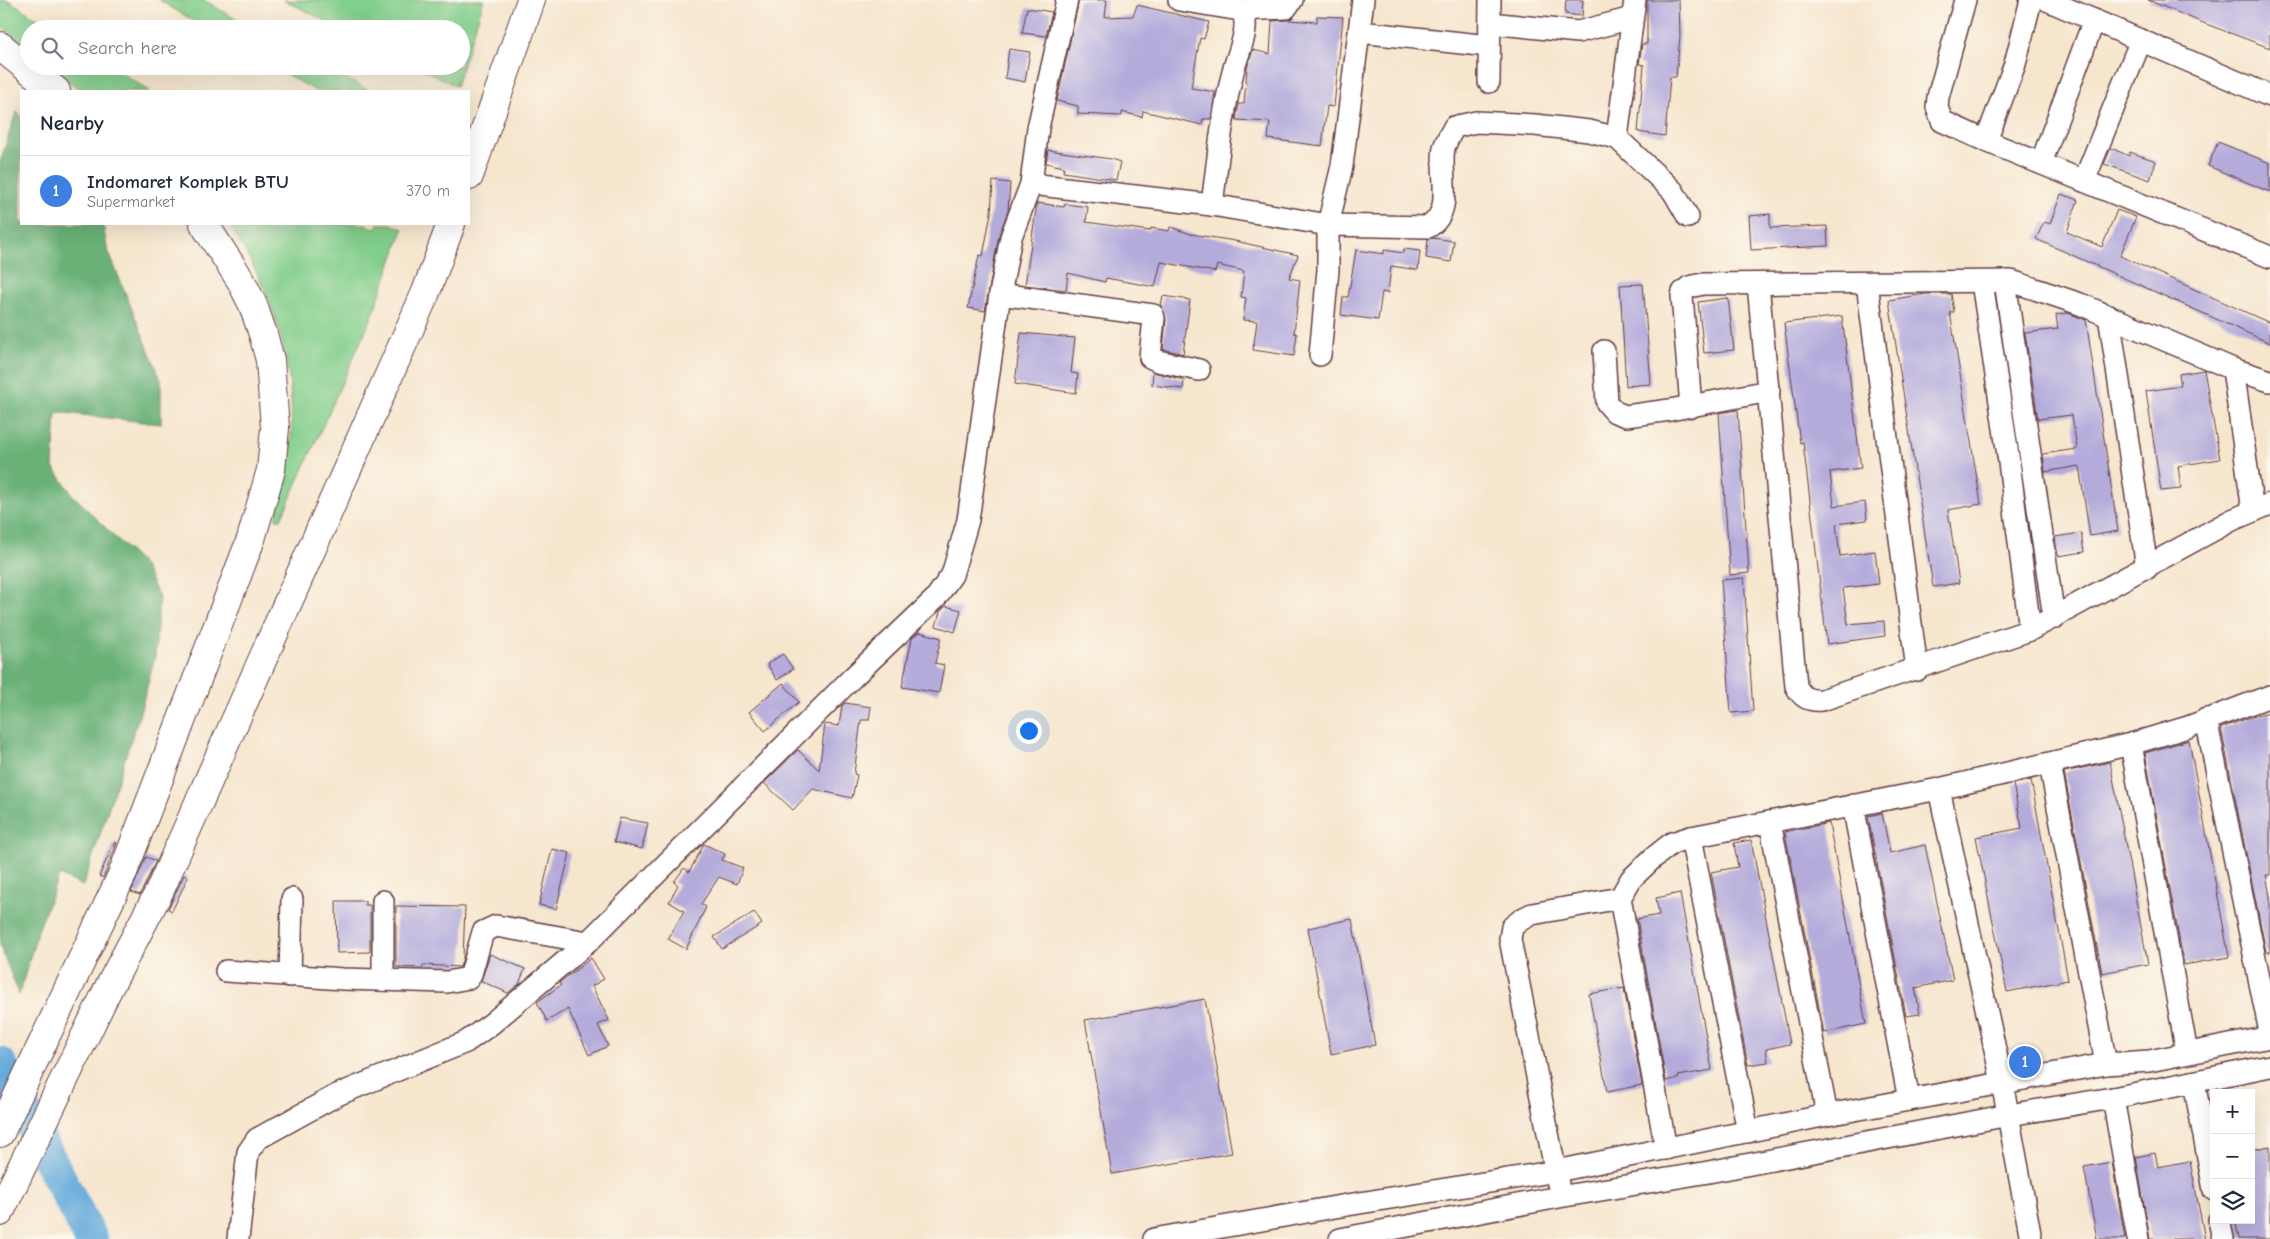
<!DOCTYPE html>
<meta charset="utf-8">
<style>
body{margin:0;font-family:"Comic Neue",sans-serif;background:#f2f2f3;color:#1f2937}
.controls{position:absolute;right:15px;bottom:15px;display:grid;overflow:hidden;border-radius:0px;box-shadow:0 5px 20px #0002}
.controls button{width:45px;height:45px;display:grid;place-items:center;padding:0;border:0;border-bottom:1px solid #e0e1e3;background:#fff;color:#1f2937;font:25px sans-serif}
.you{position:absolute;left:1028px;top:730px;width:18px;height:18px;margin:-12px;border:4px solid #fff;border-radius:50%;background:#1a73e8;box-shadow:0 0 0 8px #1a73e833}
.badge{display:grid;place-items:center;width:32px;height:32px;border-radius:50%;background:#d1495b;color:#fff;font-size:16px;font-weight:700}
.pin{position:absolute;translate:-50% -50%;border:2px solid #fff;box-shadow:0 1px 5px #0006}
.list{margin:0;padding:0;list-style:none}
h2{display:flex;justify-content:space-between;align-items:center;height:65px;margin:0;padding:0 20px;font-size:21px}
h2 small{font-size:16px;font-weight:400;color:#747a83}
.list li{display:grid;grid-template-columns:32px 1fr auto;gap:15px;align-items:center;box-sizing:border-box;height:70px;padding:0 20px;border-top:1px solid #e0e1e3}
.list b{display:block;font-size:19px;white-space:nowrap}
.list p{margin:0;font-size:16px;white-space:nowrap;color:#747a83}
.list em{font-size:16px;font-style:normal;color:#747a83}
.icon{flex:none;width:28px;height:28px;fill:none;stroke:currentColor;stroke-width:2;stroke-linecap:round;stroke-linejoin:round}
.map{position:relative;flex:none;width:2270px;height:1239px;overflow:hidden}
.search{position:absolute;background:#fff;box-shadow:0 5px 20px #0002;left:20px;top:20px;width:450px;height:55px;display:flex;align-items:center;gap:12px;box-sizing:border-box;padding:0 18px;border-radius:28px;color:#747a83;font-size:19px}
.panel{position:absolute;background:#fff;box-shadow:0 5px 20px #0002;left:20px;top:90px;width:450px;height:135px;border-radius:0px}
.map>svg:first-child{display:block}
</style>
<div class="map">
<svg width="2270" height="1239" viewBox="0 0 2270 1239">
<rect width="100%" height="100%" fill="#fbf7ec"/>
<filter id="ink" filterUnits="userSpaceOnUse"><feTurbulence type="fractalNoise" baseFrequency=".02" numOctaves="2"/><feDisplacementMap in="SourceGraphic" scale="10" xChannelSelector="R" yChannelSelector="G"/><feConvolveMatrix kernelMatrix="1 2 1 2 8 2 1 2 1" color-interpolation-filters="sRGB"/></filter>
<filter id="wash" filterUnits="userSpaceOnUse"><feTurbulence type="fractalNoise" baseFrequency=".0096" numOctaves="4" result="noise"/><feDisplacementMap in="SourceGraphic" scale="20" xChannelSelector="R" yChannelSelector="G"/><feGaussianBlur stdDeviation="1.12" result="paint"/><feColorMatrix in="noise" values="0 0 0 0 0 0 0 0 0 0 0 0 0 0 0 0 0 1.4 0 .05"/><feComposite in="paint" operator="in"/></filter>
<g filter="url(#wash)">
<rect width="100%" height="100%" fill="#f6e6ce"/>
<g fill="#82ce8b" stroke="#66765b">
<path d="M0,0H8L53,29H29V49L0,25Z"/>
<path d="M159,0H204L252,29H207Z"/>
<path d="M284,0H484L456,86L416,66H461V29H342Z"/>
<path d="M50,66H110L150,91H81Z"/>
<path d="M271,66H323L370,91H316Z"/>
<path d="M228,224H365L375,229L378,224H391L403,229L373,314L281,519H276C279,504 284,489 287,475C302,383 280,300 228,224Z"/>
</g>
<path fill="#69b177" stroke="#5a6851" d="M16,112L21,115V224H103L107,248L161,380V424L56,412L53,467L72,494L144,566L159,597L155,657L140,713L83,886L59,875L38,931L19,995L0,946V163Z"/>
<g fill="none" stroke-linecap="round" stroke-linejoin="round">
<path stroke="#66abdc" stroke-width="34" d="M0,1064L91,1239"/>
</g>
<g id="blocks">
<g fill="#b4abdb">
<path d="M1079,0H1107L1105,17L1133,16L1137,5L1209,22L1204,39L1200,38L1191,88L1215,92L1211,119H1203L1202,125L1143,111L1142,117L1122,112V116L1078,114V106L1057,101Z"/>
<path d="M1566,0H1583L1582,16L1565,14Z"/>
<path d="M1647,0H1679L1680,36L1676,77H1670L1665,136L1638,132L1644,65L1639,64L1642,44H1647Z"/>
<path d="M2148,0H2270V48L2198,21Z"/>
<path d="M1027,8L1052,12L1046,36L1022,33Z"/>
<path d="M1317,16L1343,17L1334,107L1327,106L1322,146L1268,139L1270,122L1236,120L1239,104H1244L1247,69L1253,50L1270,54L1272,21L1289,20L1317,22Z"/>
<path d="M1009,49L1030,52L1025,82L1005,78Z"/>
<path d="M2218,142L2270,163V192L2208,166Z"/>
<path d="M2111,148L2129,156L2130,152L2156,161L2150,180L2104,164Z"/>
<path d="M1048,150L1111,159L1120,162L1116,180L1063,172L1064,167L1046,163Z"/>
<path d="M993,181L1010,183L1008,211L999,235L985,311L968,308L979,255L983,256L991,213Z"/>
<path d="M2061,194L2078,200L2067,232L2102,247L2117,210L2136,217L2120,256L2270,323V343L2036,239L2044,222L2050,224Z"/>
<path d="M1037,203L1064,207L1065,204L1088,207L1086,222L1150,231L1151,228L1169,231L1170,227L1191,234L1235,241L1298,255L1289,278L1300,280L1294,333L1297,334L1294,356L1253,350L1257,321L1243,320L1246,298L1241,297L1244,271L1217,265L1215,272L1161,262L1155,287L1106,278L1105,282L1068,273L1066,290L1025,285Z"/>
<path d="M1770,214V228L1827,226L1828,246L1751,250L1749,216Z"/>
<path d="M1432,238L1454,241L1451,262L1426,258L1428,239Z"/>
<path d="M1404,249L1420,251L1418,270L1391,266L1388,293L1382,292L1378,320L1341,315L1343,297H1348L1356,250L1384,254V250L1403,253Z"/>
<path d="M1643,284L1651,384L1626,386L1620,285Z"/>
<path d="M1925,294H1951L1954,312H1950L1981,504L1948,510L1959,583L1933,587L1889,300Z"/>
<path d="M1163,296L1190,300L1183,354L1163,349L1166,319L1161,306Z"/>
<path d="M1728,298L1734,350L1704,353L1698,302Z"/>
<path d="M2068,313L2086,320L2118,531L2090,536L2079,466L2045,472L2043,454L2077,449L2072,415L2038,419L2025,333L2058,329L2056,315Z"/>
<path d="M1842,316L1861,468L1830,472L1834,506L1865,502L1867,520L1836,524L1840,556L1875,551L1879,584L1843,588L1848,624L1884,621L1885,636L1827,644L1803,442L1800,443L1784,323Z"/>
<path d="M1021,333L1075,338L1071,373L1078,374L1076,393L1015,384Z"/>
<path d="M2204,370L2220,459L2178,466L2181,489L2161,491L2146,391L2181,386L2179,374Z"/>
<path d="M1153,372L1184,380L1183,389L1152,385Z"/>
<path d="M1738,410L1749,573L1730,575L1719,413Z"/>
<path d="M2081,533L2084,552L2058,556L2055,537Z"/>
<path d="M1744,578L1753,711L1731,713L1721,580Z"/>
<path d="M946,606L961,610L955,632L936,626L940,612Z"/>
<path d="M919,632L941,638L935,663L944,665L939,693L902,687L912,638Z"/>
<path d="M783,654L793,669L777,680L767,664Z"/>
<path d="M783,683L799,702L765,731L749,712Z"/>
<path d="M845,703L871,707L869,720H861L854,774L857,775L852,798L813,789L793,810L764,783L798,750L819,770L825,724L839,726L842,706Z"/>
<path d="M2270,713V875H2266L2270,896V952H2266L2221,728L2251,717Z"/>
<path d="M2189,740L2229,957L2184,965L2145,753Z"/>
<path d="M2110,762L2148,964L2102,973L2064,772Z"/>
<path d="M2031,780L2068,980L2007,992L1976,837L2022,828L2013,784Z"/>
<path d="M1882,813L1890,853L1925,845L1953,980L1915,988L1920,1014L1906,1016L1868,816Z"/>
<path d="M620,818L648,823L642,849L614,842Z"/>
<path d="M1829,823L1866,1024L1824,1033L1785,832Z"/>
<path d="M1751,840L1790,1044L1766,1049L1768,1062L1748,1065L1711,872L1738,867L1734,843Z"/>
<path d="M115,842L117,843L103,878L99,876Z"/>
<path d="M704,844L725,854L722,860L743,868L737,884L719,877L701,904L706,907L686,949L668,939L684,911L669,902L678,885L674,882L684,868L689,872Z"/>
<path d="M552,849L570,853L556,909L539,905Z"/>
<path d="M146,857L156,861L140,895L131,892Z"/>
<path d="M184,875L188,877L172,911L168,909Z"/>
<path d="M1680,893L1712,1070L1678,1076L1679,1078L1666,1081L1637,919L1659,915L1656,898Z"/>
<path d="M336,901H365V905H370V952L337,953Z"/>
<path d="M396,906L465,907L463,958L460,967L423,965V968L396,967Z"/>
<path d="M754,912L762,924L722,949L714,937Z"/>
<path d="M1352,919L1375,1045L1331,1054L1308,928Z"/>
<path d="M490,954L525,969L519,984L508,993L481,981Z"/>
<path d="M591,958L604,979L592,986L609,1020L598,1025L608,1046L589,1055L568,1009L547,1021L537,1002L561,985L559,983Z"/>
<path d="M1624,988L1642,1085L1607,1092L1589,994Z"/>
<path d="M1205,999L1232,1153L1112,1174L1085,1020Z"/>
<path d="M2270,1146V1239H2239L2235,1220H2251V1150Z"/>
<path d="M2155,1153L2158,1167L2190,1161L2205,1239H2150L2136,1157Z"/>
<path d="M2112,1162L2125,1239H2097L2084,1167Z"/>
</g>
</g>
</g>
<g filter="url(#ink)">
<use href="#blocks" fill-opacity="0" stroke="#643d43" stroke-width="1"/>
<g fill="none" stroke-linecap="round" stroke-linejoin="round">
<defs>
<g id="minor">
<path d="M1179,0L1240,10C1253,23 1238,53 1234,68C1222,113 1218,159 1212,205"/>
<path d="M1965,0L1938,97L1937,107L1942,121L1986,141L2270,257"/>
<path d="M2047,0L2270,96"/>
<path d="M1240,10L1286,8L1292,0"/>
<path d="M1490,23L1578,32L1632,18"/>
<path d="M1360,32L1489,46"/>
<path d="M1489,82L1490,0"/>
<path d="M1617,138L1635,0"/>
<path d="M1986,141L2015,64L2031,0"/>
<path d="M2041,163L2094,20"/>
<path d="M2084,181L2141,40"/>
<path d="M1031,184L1212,205L1328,225L1342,166L1363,0"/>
<path d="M2005,281L2054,618"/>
<path d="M1982,282L2009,462L2030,630"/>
<path d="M1867,283L1917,670"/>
<path d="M1758,284L1796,686C1802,698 1809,701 1822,700L2030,630L2232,520L2270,504"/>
<path d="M1000,294L1153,315L1154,318L1150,357L1158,361L1199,370"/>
<path d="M2109,316L2147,568"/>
<path d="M1604,351L1607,403L1615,412L1626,416L1670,410L1769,391"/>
<path d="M1320,355L1328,270V225L1428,227C1455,212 1439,173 1444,148C1446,141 1451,133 1454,127L1476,122L1535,125L1589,131L1617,138L1673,191L1688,217"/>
<path d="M2233,369L2253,511"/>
<path d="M1691,407L1682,296L1683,292L1689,287L1703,284L2011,281L2080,304L2233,369L2270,381"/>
<path d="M2206,719L2270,1032"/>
<path d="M2131,744L2187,1053"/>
<path d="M2050,764L2106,1064"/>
<path d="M1939,789L2002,1082L2031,1239"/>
<path d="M1853,805L1909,1100"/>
<path d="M1770,822L1827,1115"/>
<path d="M1691,837L1748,1132"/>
<path d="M226,971L343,979L447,982L469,978L471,974L483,932L496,926L588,942"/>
<path d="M290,976L292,899"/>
<path d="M383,980V901"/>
<path d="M2194,1082L2214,1190"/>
<path d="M2113,1098L2138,1239"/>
<path d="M1666,1149L1620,898L1631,879L1653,858L1672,843L1691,837L1939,789L2131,744L2188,727L2270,696"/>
<path d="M1558,1184L1510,939L1512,927L1522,919L1532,914L1620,898"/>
<path d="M2219,1220L2223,1239"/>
<path d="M238,1239L248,1152L257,1139L337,1095L466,1042L491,1024L588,942L853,677L935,599L952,575L968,520L1000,294L1011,237L1031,184L1038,128L1067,0"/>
<path d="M1154,1239L1335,1207L1557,1171L1827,1115L2106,1064L2149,1061L2270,1037"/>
<path d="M1340,1239L1559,1197L1703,1173L2009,1115L2113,1098L2270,1066"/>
</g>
<g id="highway">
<path d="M0,46L56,91"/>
<path d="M469,176L531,0"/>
<path d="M0,1133L122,875L251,539L271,470L275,428L270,360L263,334L253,305L240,279L204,224"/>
<path d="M0,1212L107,991L159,892L426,292L451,224"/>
</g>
</defs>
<use href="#minor" stroke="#643d43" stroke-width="24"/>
<use href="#highway" stroke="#643d43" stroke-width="30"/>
<use href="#minor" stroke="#fff" stroke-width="21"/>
<use href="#highway" stroke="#fff" stroke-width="28"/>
</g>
</g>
</svg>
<div class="controls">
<button>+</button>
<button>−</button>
<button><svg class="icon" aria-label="layers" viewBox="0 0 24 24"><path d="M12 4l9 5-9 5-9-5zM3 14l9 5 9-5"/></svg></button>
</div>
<div class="you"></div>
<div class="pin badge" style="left:2025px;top:1062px;background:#3f7fe0">1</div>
<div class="search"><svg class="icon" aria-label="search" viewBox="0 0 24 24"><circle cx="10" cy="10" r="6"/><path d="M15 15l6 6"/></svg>Search here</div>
<section class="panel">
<h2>Nearby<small></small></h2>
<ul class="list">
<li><span class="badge" style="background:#3f7fe0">1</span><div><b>Indomaret Komplek BTU</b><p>Supermarket</p></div><em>370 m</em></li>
</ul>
</section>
</div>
